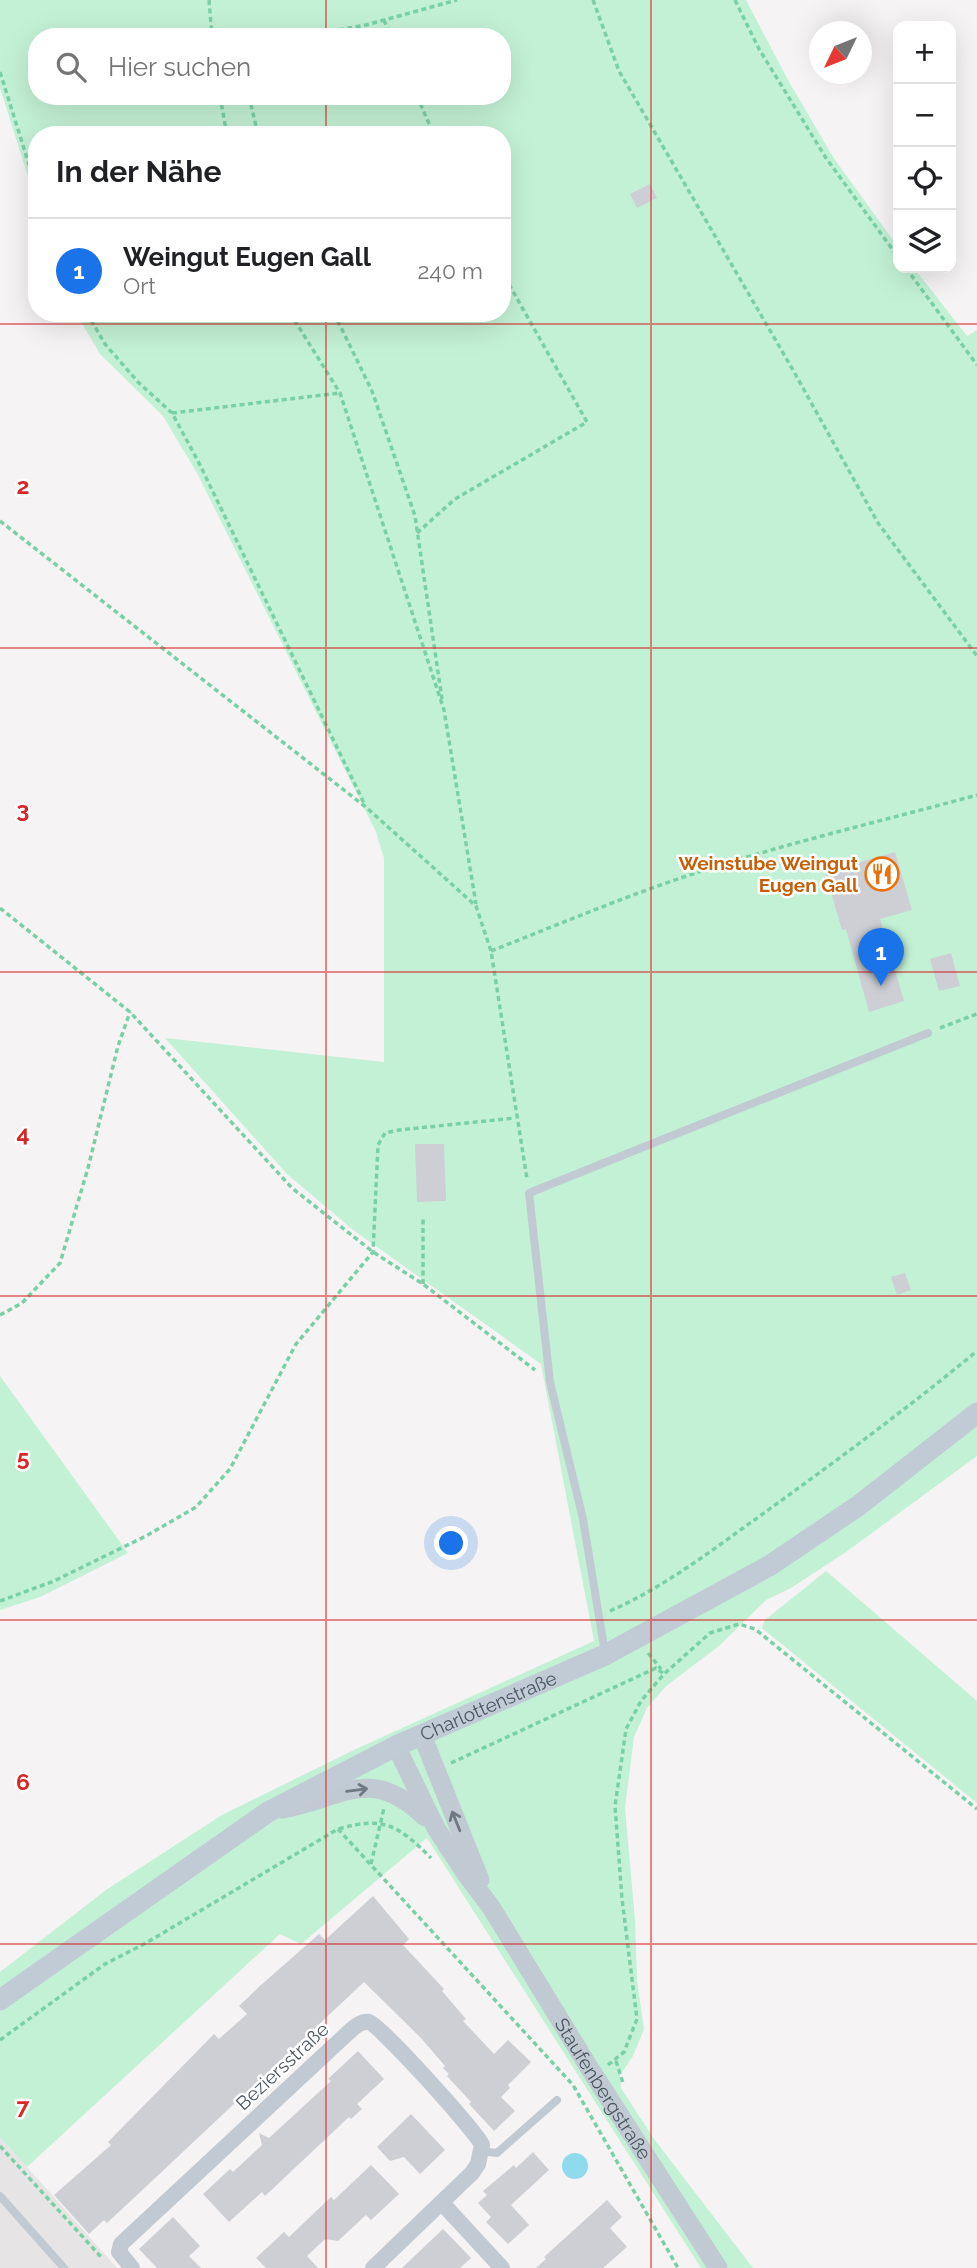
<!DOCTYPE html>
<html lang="de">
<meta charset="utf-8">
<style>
body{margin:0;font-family:Raleway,sans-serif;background:#f2f2f2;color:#202124}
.controls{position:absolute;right:21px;top:21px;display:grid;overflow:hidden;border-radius:14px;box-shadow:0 7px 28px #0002}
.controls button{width:63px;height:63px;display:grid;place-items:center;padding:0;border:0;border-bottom:2px solid #e0e0e0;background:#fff;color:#202124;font:35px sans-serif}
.compass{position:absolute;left:809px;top:21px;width:63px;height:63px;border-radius:50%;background:#fff;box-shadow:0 7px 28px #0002;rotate:227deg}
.you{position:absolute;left:452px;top:1544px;width:24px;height:24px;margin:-18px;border:5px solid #fff;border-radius:50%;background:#1a73e8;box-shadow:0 0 0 10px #1a73e833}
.badge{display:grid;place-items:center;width:46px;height:46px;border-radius:50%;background:#1a73e8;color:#fff;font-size:23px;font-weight:700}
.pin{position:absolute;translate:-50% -58px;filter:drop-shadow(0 2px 4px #0008)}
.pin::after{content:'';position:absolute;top:37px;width:24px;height:21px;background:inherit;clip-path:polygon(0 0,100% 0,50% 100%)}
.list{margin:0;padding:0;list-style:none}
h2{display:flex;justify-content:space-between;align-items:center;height:91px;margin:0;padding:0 28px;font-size:30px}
h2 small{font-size:23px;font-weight:400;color:#757577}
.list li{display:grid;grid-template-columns:46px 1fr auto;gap:21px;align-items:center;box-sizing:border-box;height:105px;padding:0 28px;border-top:2px solid #e0e0e0}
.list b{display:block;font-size:26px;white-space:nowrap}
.list p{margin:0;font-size:23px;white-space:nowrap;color:#757577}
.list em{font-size:23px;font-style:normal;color:#757577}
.icon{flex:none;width:38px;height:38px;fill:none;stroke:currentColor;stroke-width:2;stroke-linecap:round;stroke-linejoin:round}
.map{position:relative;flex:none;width:977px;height:2268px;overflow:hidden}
.search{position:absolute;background:#fff;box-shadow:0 7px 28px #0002;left:28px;top:28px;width:483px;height:77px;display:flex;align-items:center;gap:18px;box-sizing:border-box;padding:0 24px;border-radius:28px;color:#757577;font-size:26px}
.panel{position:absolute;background:#fff;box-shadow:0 7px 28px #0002;left:28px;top:126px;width:483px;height:196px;border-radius:28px}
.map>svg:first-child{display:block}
</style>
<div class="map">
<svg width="977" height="2268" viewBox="0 0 977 2268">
<rect width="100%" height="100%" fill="#f5f3f3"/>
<path fill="#e6e4e5" d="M0,2137L27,2167L117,2268H0Z"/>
<g fill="#c3f1d5" fill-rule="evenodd">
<path d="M0,0H746L788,80L833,157L898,247V268H914L967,336L977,330V1456L846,1552L791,1588L766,1600L719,1646L666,1686L647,1708L634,1737L625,1808L635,1920L637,1980L644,2029L633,2056L620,2075L621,2088L654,2139L753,2268H701L427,1838L301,1944L280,1934L27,2167L0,2137V1972L106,1890L222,1815L356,1749L594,1641L541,1364L352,1229L287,1174L165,1038L384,1062V858L376,832L197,473L163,416L100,354L76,313H502V135H37V205L0,88ZM37,37H502V96H37Z"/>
<path d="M0,1376L128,1553L40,1597L0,1610Z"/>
<path d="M826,1571L977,1701V1803L762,1628L765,1620Z"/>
</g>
<circle fill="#90daee" cx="575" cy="2166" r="13"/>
<g fill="#cdcfd5">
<path d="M650,184L657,198L637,208L630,194Z"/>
<path d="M895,852L912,910L880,919L904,1001L869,1012L846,929L842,930L825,872Z"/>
<path d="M951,953L960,986L939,991L930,959Z"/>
<path d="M415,1144H444L446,1201L417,1202Z"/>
<path d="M905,1273L911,1290L897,1295L891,1277Z"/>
<path d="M373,1896L409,1939L403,1945L444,1989L442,1991L466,2019L463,2021L494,2054L508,2040L531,2062L508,2085L510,2088L501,2097L515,2111L494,2131L469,2104L471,2102L447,2076L449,2074L443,2068L445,2066L421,2038L364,1982L136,2196L107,2223L104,2220L89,2234L54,2195L111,2145L108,2142L214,2034L219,2039L247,2014L239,2006L261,1985L319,1934L325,1940Z"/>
<path d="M358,2051L384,2079L357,2104L362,2109L351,2119L349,2117L265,2196L262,2192L229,2222L203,2194L230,2169L233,2172L262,2145L259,2133L269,2138L331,2081L328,2079Z"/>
<path d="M411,2114L445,2150L420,2174L404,2157L390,2161L377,2147Z"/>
<path d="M533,2152L549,2170L511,2205L529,2225L508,2244L486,2222L491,2217L478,2203L487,2195L483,2191L514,2165L516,2168Z"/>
<path d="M371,2165L399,2194L371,2220L366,2215L338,2241L325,2239L307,2256L318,2268H266L256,2258L284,2232L289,2237L331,2197L334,2200Z"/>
<path d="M607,2200L622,2217L610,2228L627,2247L603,2268H536L546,2259L544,2257Z"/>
<path d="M173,2217L200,2246L189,2256L201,2268H157L139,2249Z"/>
<path d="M443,2229L471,2258L460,2268H402Z"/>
</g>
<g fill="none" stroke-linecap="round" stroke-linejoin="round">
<g stroke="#7ad0a6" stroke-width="3.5" stroke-dasharray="5 3.5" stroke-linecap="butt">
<path d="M209,0L212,37"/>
<path d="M593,0L619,71L793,370L878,523L977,656"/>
<path d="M735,0L759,49L826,158L898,257"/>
<path d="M384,20L391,37"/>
<path d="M297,37L366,25L457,0"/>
<path d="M0,72L37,190"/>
<path d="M220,96L227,135"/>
<path d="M249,96L258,135"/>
<path d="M417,96L434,135"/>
<path d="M906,268L977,365"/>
<path d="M87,313L105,344L138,382L172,413L198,461L365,805"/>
<path d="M290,313L340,393L444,710L476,904"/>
<path d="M334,313L372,391L415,516L442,699"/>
<path d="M172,413L340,393"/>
<path d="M0,521L367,808L476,906L491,951L527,1179"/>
<path d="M417,533L455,499L587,422L502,272"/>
<path d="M0,908L130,1012L292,1188L373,1252L423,1284L535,1370"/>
<path d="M491,951C562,923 633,893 705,870C795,841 886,820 977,795"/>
<path d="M940,1028L977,1014"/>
<path d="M423,1284V1218"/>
<path d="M0,1315L22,1303L60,1263L88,1168L118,1046L130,1012"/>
<path d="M0,1601L54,1581L146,1536L196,1507L230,1469L296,1344L373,1252L378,1145L385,1133L399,1130L515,1118"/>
<path d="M610,1611C665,1587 715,1548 764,1513C836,1461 908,1408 977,1351"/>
<path d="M648,1653L661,1669"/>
<path d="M451,1763L656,1668L664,1674"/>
<path d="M338,1829L573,2085L678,2268"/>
<path d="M371,1864L384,1808"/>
<path d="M0,2040L105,1964L146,1943L338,1829C384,1816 398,1825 431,1858"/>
<path d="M616,2061L623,2083"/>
<path d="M608,2065L624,2052L637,2019L622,1899L615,1806L626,1729L641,1701L664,1674L710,1633L739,1624L755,1629L977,1809"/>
<path d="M0,2146L102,2258"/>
</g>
<g stroke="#c1cad2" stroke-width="8">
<path d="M605,1653L583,1519L550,1382L529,1193L928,1033"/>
<path d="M481,2151L497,2153L557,2100"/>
<path d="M0,2196L64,2268"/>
</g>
<g stroke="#c1cad2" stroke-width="16">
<path d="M442,2203L502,2268"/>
<path d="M132,2268L119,2252L121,2244L350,2031C356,2026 361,2021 369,2022C380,2025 476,2131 482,2145L478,2164L472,2173L373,2268"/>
</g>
<g stroke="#c1cad2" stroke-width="19">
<path d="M422,1735L480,1880"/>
<path id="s1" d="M396,1746L436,1828L466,1874L491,1907L590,2069L718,2268"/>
<path d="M283,1809C344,1797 371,1765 425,1817"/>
</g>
<path stroke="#c1cbd6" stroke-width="21" id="s2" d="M0,2000L268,1812L396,1746L605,1655L769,1566L858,1506L977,1413"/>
</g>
<defs><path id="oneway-shaft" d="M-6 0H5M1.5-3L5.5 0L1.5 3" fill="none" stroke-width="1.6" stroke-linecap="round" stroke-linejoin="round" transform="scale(1.75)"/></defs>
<g stroke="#6e7983">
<use href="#oneway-shaft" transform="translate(357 1790) rotate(-7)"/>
<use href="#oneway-shaft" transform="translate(456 1821) rotate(-112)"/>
</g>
<path fill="none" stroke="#d62828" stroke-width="2" stroke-opacity="0.55" d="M326,0V37M651,0V2268M326,96V135M326,313V2268M0,324H977M0,648H977M0,972H977M0,1296H977M0,1620H977M0,1944H977"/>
<defs>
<symbol id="restaurant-ring" viewBox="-11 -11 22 22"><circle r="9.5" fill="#fff" stroke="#e8710a" stroke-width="1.5"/><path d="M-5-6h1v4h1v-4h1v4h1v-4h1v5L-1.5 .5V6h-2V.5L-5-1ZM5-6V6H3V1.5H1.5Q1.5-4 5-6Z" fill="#e8710a"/></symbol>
</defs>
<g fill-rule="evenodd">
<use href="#restaurant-ring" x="863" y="855" width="38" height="38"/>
</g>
<g text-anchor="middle" stroke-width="5" stroke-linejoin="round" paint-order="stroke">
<g font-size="19" font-weight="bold" fill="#c56008" stroke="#fff" text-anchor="end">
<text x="858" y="870">Weinstube Weingut<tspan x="858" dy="22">Eugen Gall</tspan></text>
</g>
<g font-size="19" fill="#4a5661" stroke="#fff">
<text dy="7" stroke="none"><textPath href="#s2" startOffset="572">Charlottenstraße</textPath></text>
<text transform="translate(282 2066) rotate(-43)" y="7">Beziersstraße</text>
<text dy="7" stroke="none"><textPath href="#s1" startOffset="401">Staufenbergstraße</textPath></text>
</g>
</g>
<g font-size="23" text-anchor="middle" font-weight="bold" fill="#d62828" stroke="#fff" stroke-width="5" stroke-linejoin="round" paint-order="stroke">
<text x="23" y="494">2</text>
<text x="23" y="818">3</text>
<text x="23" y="1142">4</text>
<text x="23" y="1466">5</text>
<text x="23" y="1790">6</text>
<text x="23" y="2114">7</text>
</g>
</svg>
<div class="controls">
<button>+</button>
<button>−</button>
<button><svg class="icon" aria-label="locate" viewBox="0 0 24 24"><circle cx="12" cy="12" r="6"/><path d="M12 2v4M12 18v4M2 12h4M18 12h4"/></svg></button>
<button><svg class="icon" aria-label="layers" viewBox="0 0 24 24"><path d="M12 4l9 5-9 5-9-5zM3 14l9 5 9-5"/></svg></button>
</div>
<svg class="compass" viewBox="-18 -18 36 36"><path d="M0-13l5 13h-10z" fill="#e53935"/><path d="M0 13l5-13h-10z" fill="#757577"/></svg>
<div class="you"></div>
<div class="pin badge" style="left:881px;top:986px">1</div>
<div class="search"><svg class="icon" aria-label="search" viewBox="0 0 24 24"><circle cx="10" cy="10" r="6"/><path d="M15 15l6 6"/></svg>Hier suchen</div>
<section class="panel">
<h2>In der Nähe<small></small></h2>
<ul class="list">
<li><span class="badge">1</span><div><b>Weingut Eugen Gall</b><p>Ort</p></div><em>240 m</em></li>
</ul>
</section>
</div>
